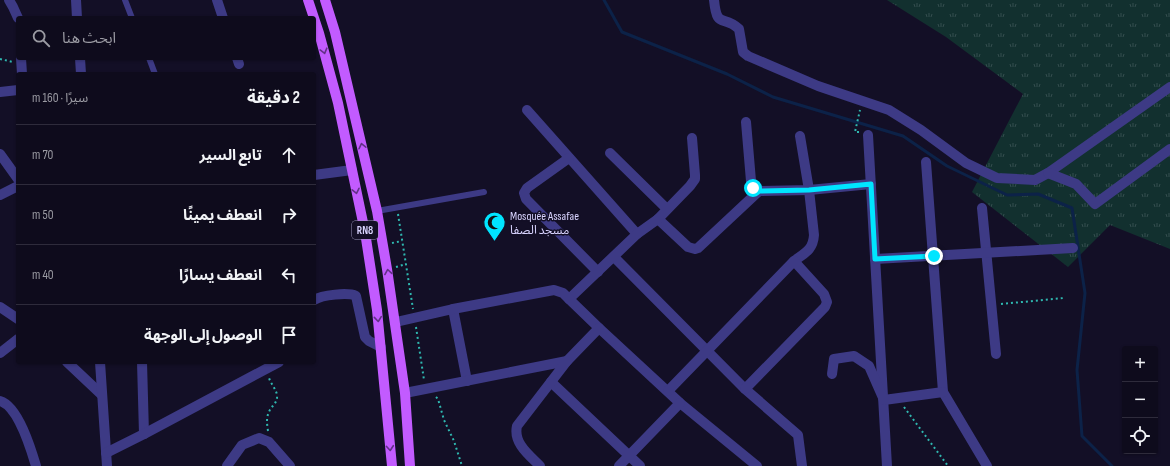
<!DOCTYPE html>
<html lang="ar">
<meta charset="utf-8">
<style>
body{margin:0;font-family:"Sofia Sans Condensed","Noto Sans Arabic",sans-serif;background:#171425;color:#f1f3f6;direction:rtl}
.controls{position:absolute;right:12px;bottom:12px;display:grid;overflow:hidden;border-radius:4px;box-shadow:0 1px 3px #0004}
.controls button{width:36px;height:36px;display:grid;place-items:center;padding:0;border:0;border-bottom:1px solid #2e2b3b;background:#0e0b1c;color:#f1f3f6;font:20px sans-serif}
.stop{position:absolute;width:12px;height:12px;margin:-9px;border:3px solid #00e5ff;border-radius:50%;background:#fff}
.stop.end{background:#00e5ff;border-color:#fff;box-shadow:0 1px 4px #0008}
.list{margin:0;padding:0;list-style:none}
h2{display:flex;justify-content:space-between;align-items:center;height:52px;margin:0;padding:0 16px;font-size:17px}
h2 small{font-size:13px;font-weight:400;color:#9b9ba3}
.list li{display:grid;grid-template-columns:26px 1fr auto;gap:12px;align-items:center;box-sizing:border-box;height:60px;padding:0 16px;border-top:1px solid #2e2b3b}
.list b{display:block;font-size:15px;white-space:nowrap}
.list em{font-size:13px;font-style:normal;color:#9b9ba3}
.icon{flex:none;width:22px;height:22px;fill:none;stroke:currentColor;stroke-width:2;stroke-linecap:round;stroke-linejoin:round}
.map{position:relative;flex:none;width:1170px;height:466px;overflow:hidden;direction:ltr}
.search{position:absolute;background:#0e0b1c;box-shadow:0 1px 3px #0004;left:16px;top:16px;width:300px;height:44px;display:flex;align-items:center;gap:10px;box-sizing:border-box;padding:0 14px;border-radius:4px;color:#9b9ba3;font-size:15px}
.panel{position:absolute;background:#0e0b1c;box-shadow:0 1px 3px #0004;left:16px;top:72px;width:300px;height:292px;border-radius:4px;direction:rtl}
.map>svg:first-child{display:block}
</style>
<div class="map">
<svg width="1170" height="466" viewBox="0 0 1170 466">
<defs>
<pattern id="grass-tufts" width="24" height="20" patternUnits="userSpaceOnUse"><rect width="24" height="20" fill="#12302f"/><path d="M3 7l-1-3M5 7V3M7 7l1-3M15 17l-1-3M17 17v-4M19 17l1-3" fill="none" stroke="#344d4e"/></pattern>
</defs>
<rect width="100%" height="100%" fill="#130f26"/>
<path fill="url(#grass-tufts)" d="M887,0H1170V249L1110,225L1068,267L972,192L1023,94L946,37Z"/>
<g fill="none" stroke-linecap="round" stroke-linejoin="round">
<path stroke="#0c2248" stroke-width="3" d="M604,0L622,32L727,74L773,97L903,136L947,166L1007,195L1038,194L1072,208L1085,293L1077,370L1082,436L1112,466"/>
<g stroke="#2fb8b0" stroke-width="2" stroke-dasharray="2 3" stroke-linecap="butt">
<path d="M0,59L13,62"/>
<path d="M859,132H855L860,110"/>
<path d="M398,214L413,309"/>
<path d="M392,243L402,241"/>
<path d="M396,267L406,264"/>
<path d="M1001,304L1064,298"/>
<path d="M416,327L424,380"/>
<path d="M436,397L438,399L444,420L454,441L462,466"/>
<path d="M904,407L948,466"/>
<path d="M268,431C267,424 266,418 269,412C271,406 278,403 277,395C276,389 271,384 269,378"/>
</g>
<g stroke="#3d3a85" stroke-width="6">
<path d="M125,0L132,18"/>
<path d="M149,58L155,74"/>
<path d="M377,211L484,192"/>
</g>
<g stroke="#3d3a85" stroke-width="10">
<path d="M9,0L13,7L18,18"/>
<path d="M76,0L77,18"/>
<path d="M217,0L223,18"/>
<path d="M714,0C717,30 723,14 739,29L743,52L748,56L818,86L889,110L921,130L966,163L997,178L1035,180L1048,173L1170,87"/>
<path d="M21,58L22,74"/>
<path d="M80,58L81,74"/>
<path d="M237,58L239,64"/>
<path d="M0,92L18,90"/>
<path d="M527,110L637,234"/>
<path d="M746,122L751,181L753,188L759,191L809,190L871,184"/>
<path d="M868,135L887,466"/>
<path d="M610,153L667,209"/>
<path d="M0,154L18,179"/>
<path d="M569,158L527,188L524,193L526,199L598,272"/>
<path d="M926,162L943,392L987,466"/>
<path d="M1048,173L1076,184L1095,204L1170,149"/>
<path d="M314,175L352,170"/>
<path d="M0,195L18,186"/>
<path d="M982,208L996,354"/>
<path d="M658,219L688,247L695,249L698,248L759,191"/>
<path d="M614,257L745,389L798,435L802,466"/>
<path d="M875,259L1073,248"/>
<path d="M794,261C805,253 813,250 814,235L809,190L800,136"/>
<path d="M569,299L637,234L658,219L690,186L695,179V175L692,138"/>
<path d="M314,300C322,295 348,292 356,296L365,337L369,341L381,347"/>
<path d="M0,307L18,319"/>
<path d="M453,309L467,381"/>
<path d="M396,322L453,309L554,290L563,293L569,299L599,328L680,403L757,466"/>
<path d="M0,353L18,339"/>
<path d="M67,362L102,395"/>
<path d="M100,362L107,466"/>
<path d="M142,362L144,434"/>
<path d="M832,374L834,359L854,356L869,366L884,400L943,392"/>
<path d="M551,382L640,466"/>
<path d="M668,391L794,261L824,294L827,302L825,307L745,389"/>
<path d="M405,393L567,361"/>
<path d="M0,401C18,406 31,449 36,466"/>
<path d="M106,453L144,434L279,362"/>
<path d="M227,466L242,445L259,438L269,442L290,466"/>
<path d="M540,466C529,455 513,443 517,426L567,361L599,328"/>
<path d="M619,466L680,403"/>
</g>
<g stroke="#c25bff" stroke-width="10">
<path d="M308,0L319,33L338,103L365,232L377,310L392,466"/>
<path d="M325,0L335,32L377,211L387,269L405,393L410,466"/>
</g>
</g>
<defs><path id="oneway-chevron" d="M-2-3.5L2.5 0L-2 3.5" fill="none" stroke-width="1.6" stroke-linecap="round" stroke-linejoin="round"/></defs>
<g stroke="#623188">
<use href="#oneway-chevron" transform="translate(324 51) rotate(75)"/>
<use href="#oneway-chevron" transform="translate(362 146) rotate(-103)"/>
<use href="#oneway-chevron" transform="translate(356 191) rotate(78)"/>
<use href="#oneway-chevron" transform="translate(388 272) rotate(-99)"/>
<use href="#oneway-chevron" transform="translate(378 319) rotate(84)"/>
<use href="#oneway-chevron" transform="translate(390 448) rotate(85)"/>
</g>
<g fill="none" stroke-linecap="round" stroke-linejoin="round">
<path stroke="#00e5ff" stroke-width="5" d="M753,188L759,191L809,190L871,184L875,259L934,256"/>
</g>
<defs>
<symbol id="mosque-pin" viewBox="-11 -11 22 30"><path d="M0 17L-7.5 6A9.5 9.5 0 1 1 7.5 6Z" fill="#00e5ff" stroke="#130f26"/><path d="M3.5-4.9A6 6 0 1 0 3.5 4.9A5 5 0 1 1 3.5-4.9Z" fill="#111"/></symbol>
</defs>
<g fill-rule="evenodd">
<use href="#mosque-pin" x="482" y="210" width="25" height="34"/>
</g>
<g text-anchor="middle" stroke-width="3" stroke-linejoin="round" paint-order="stroke">
<rect fill="#130f26" stroke="#9e99be" stroke-width="1" x="352" y="221" width="26" height="18" rx="3"/>
<g font-size="11" font-weight="bold" fill="#d9d4ff">
<text x="365" y="234">RN8</text>
</g>
<g font-size="12" fill="#d9d4ff" stroke="#130f26" text-anchor="start">
<text x="510" y="220">Mosquée Assafae<tspan x="510" dy="14">مسجد الصفا</tspan></text>
</g>
</g>
</svg>
<div class="controls">
<button>+</button>
<button>−</button>
<button><svg class="icon" aria-label="locate" viewBox="0 0 24 24"><circle cx="12" cy="12" r="6"/><path d="M12 2v4M12 18v4M2 12h4M18 12h4"/></svg></button>
</div>
<div class="stop" style="left:753px;top:188px"></div>
<div class="stop end" style="left:934px;top:256px"></div>
<div class="search"><svg class="icon" aria-label="search" viewBox="0 0 24 24"><circle cx="10" cy="10" r="6"/><path d="M15 15l6 6"/></svg>ابحث هنا</div>
<section class="panel">
<h2>2 دقيقة<small>سيرًا · 160 m</small></h2>
<ul class="list">
<li><svg class="icon" aria-label="ahead" viewBox="0 0 24 24"><path d="M12 20V5M6 11l6-6 6 6"/></svg><div><b>تابع السير</b></div><em>70 m</em></li>
<li><svg class="icon" aria-label="right" viewBox="0 0 24 24"><path d="M7 20v-9h11M14 6l5 5-5 5"/></svg><div><b>انعطف يمينًا</b></div><em>50 m</em></li>
<li><svg class="icon" aria-label="left" viewBox="0 0 24 24"><path d="M17 20v-9H6M10 6l-5 5 5 5"/></svg><div><b>انعطف يسارًا</b></div><em>40 m</em></li>
<li><svg class="icon" aria-label="arrive" viewBox="0 0 24 24"><path d="M6 21V4h12l-3 4 3 4H6"/></svg><div><b>الوصول إلى الوجهة</b></div></li>
</ul>
</section>
</div>
